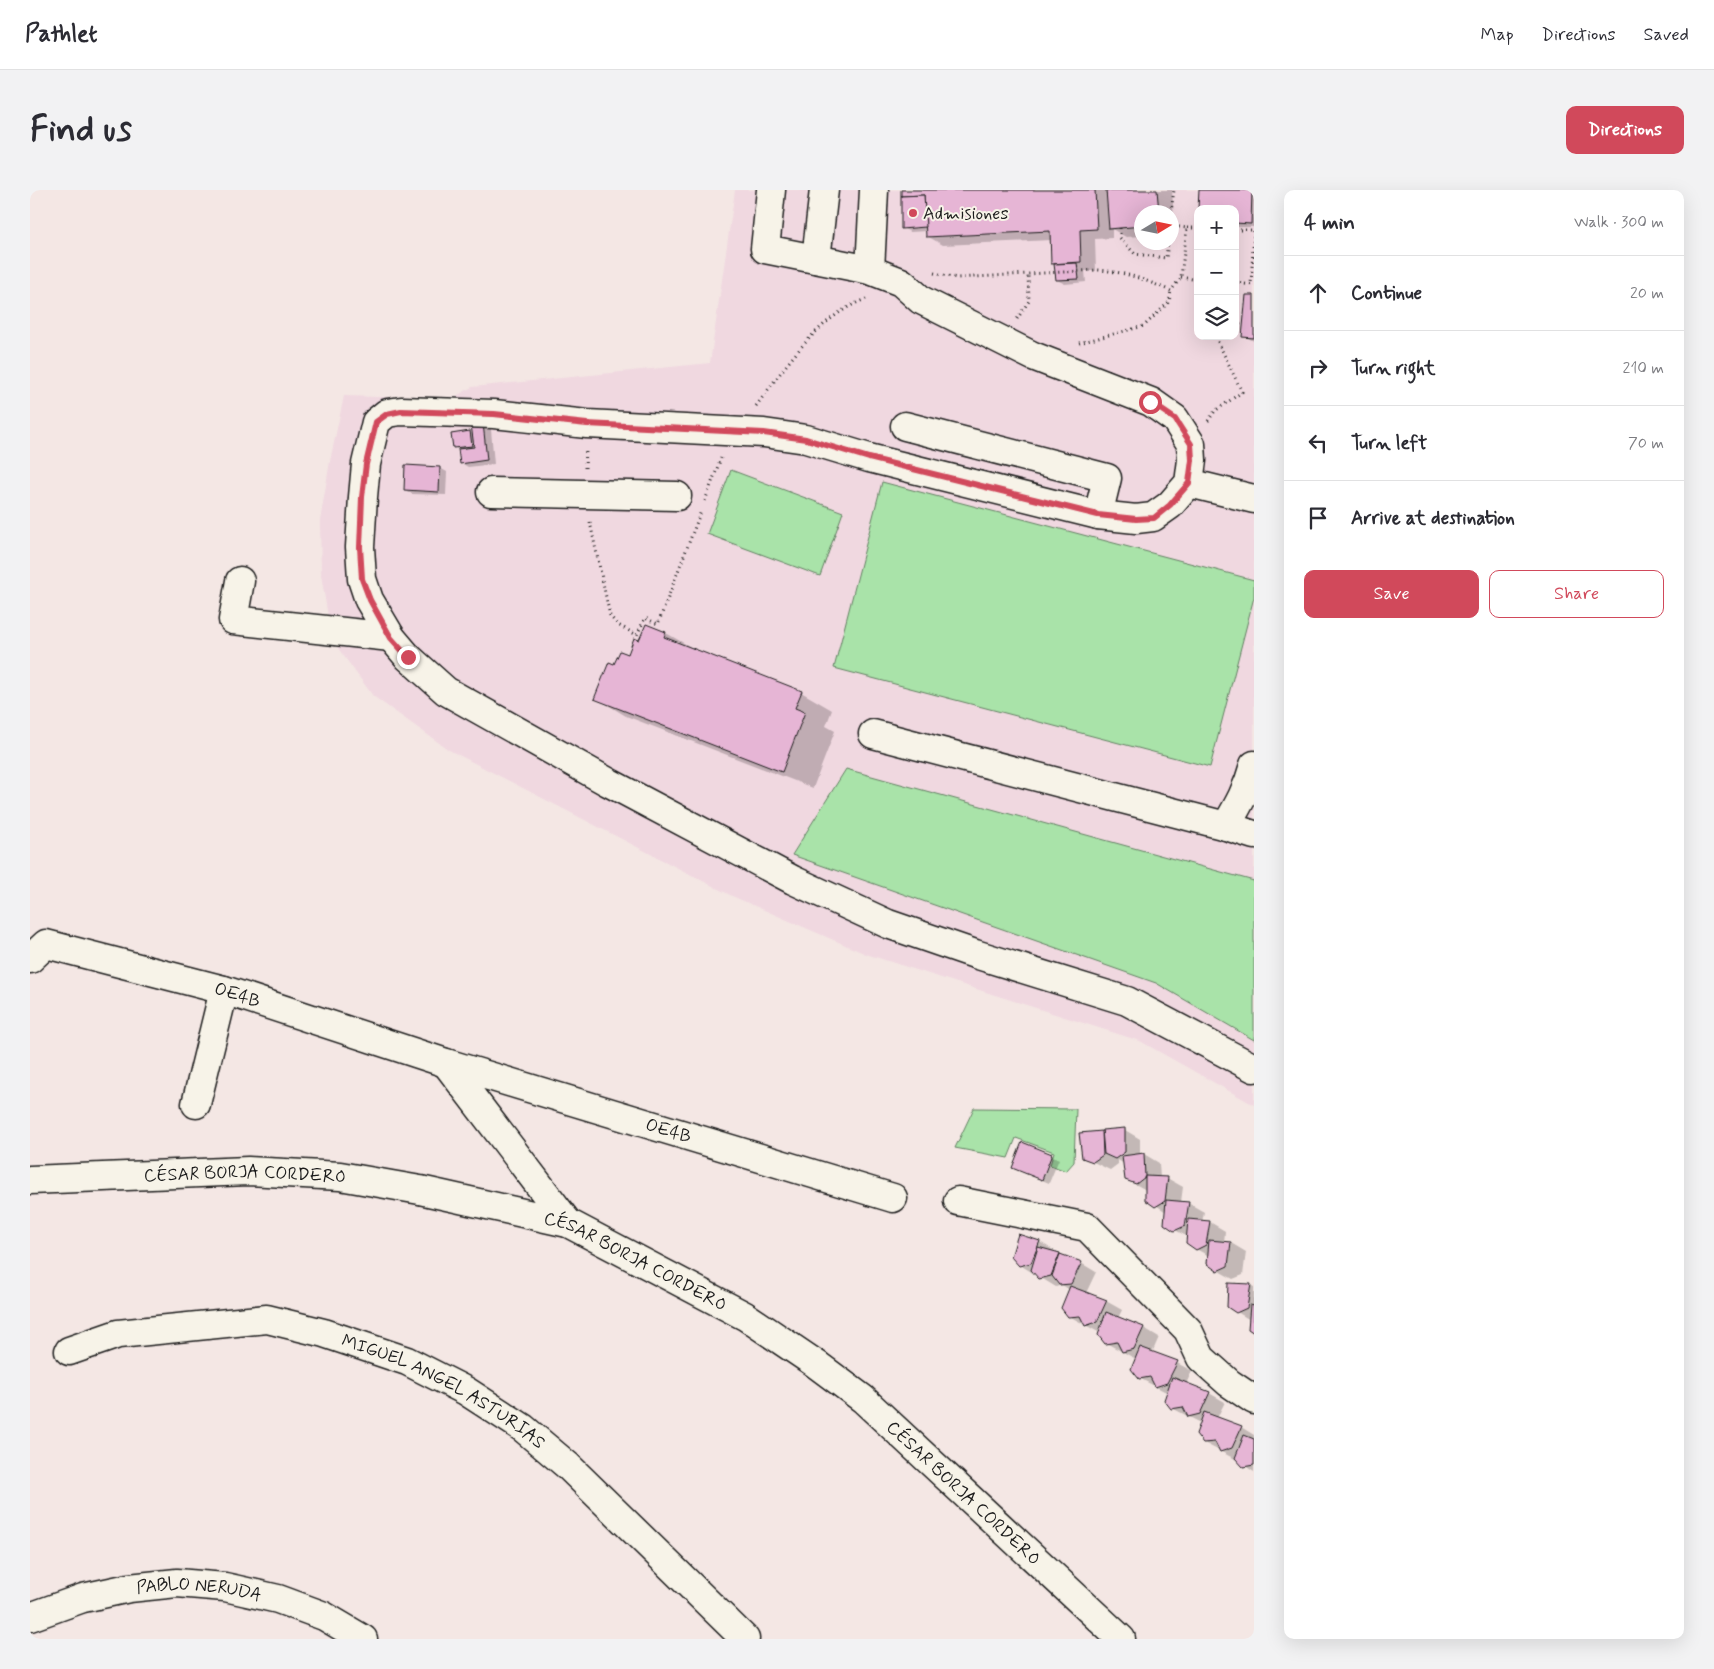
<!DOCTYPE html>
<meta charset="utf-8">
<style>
body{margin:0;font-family:Mynerve,sans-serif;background:#f2f2f3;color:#2b2b33}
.controls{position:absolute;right:15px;top:15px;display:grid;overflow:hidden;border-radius:10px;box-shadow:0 5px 20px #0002}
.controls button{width:45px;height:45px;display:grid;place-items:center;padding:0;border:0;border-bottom:1px solid #e1e1e2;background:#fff;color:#2b2b33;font:25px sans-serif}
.compass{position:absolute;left:1104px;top:15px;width:45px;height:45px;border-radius:50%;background:#fff;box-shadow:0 5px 20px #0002;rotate:80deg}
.stop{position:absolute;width:15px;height:15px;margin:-11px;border:4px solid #d1495b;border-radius:50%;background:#fff}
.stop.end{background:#d1495b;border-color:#fff;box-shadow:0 1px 5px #0008}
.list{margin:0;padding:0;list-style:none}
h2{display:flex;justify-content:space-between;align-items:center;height:65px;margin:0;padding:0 20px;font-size:21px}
h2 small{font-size:16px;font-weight:400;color:#7c7c81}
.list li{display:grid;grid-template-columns:32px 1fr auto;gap:15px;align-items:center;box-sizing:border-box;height:75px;padding:0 20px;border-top:1px solid #e1e1e2}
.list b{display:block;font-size:19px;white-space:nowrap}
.list em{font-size:16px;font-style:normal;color:#7c7c81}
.actions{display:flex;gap:10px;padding:15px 20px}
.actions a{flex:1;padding:11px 0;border:1px solid #d1495b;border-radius:10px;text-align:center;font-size:18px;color:#d1495b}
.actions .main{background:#d1495b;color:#fff}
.icon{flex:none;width:28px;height:28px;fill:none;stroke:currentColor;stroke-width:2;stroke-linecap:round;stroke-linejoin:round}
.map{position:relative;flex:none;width:1224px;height:1449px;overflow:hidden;border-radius:10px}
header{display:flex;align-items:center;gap:30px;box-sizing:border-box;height:70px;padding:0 25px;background:#fff;border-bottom:1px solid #e1e1e2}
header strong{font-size:24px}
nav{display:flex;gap:28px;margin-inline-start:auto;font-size:18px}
.intro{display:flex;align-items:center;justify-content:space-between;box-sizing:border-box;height:120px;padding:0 30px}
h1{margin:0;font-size:35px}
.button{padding:12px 22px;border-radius:10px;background:#d1495b;color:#fff;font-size:18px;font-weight:700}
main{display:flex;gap:30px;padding:0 30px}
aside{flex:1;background:#fff;border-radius:10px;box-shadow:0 5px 20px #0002}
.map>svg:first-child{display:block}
</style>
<header>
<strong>Pathlet</strong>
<nav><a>Map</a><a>Directions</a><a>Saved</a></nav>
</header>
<div class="intro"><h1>Find us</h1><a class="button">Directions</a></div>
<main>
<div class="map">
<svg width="1224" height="1449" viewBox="0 0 1224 1449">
<rect width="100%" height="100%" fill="#f4e7e4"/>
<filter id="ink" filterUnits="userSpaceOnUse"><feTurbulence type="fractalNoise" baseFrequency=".02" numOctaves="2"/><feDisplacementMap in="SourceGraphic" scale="10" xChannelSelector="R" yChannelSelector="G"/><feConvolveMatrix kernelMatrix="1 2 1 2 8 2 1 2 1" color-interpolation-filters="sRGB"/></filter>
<g filter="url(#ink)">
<path fill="#f0d8e0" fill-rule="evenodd" d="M705,0H1224V915L1110,851L836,764L702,706L419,560L343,506L302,450L291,385L290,331L300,271L314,206L421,209L442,197L680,173ZM1168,19H1205V146H1168ZM1112,22H1142V52H1112Z"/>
<g fill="#a9e3a9" stroke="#628062">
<path d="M701,280L813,322L790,386L677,344Z"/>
<path d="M852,292L1224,390V407L1180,577L804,478Z"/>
<path d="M816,579L1224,691V850L1126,793L762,665Z"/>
<path d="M944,918L1046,919L1044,972L1036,981L1020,975L1024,962L986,948L978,968L925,958Z"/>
</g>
<g fill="#0003">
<path d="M872,0H1142L1145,44H1142V22H1112V46L1096,47L1082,39V48L1065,49L1066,81H1055L1056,92L1035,94L1027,90L1026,75L1022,73L1021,50L913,55L897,46V41L880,42L872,38Z"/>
<path d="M1170,0H1224V37H1205V19Z"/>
<path d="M1224,106V151L1214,146Z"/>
<path d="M459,217L464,274L438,277L431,273L429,260L424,257L440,242L444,245Z"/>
<path d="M410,278L417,282L416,305L382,304L375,300Z"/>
<path d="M636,443L666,460L771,502L802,520L796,536L805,541L783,598L596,526L566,508L585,476L599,465L610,452Z"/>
<path d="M1095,940L1110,949V965L1114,964L1129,973L1130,988H1137L1153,997L1151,1012L1158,1013L1174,1022L1172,1032H1180L1195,1041L1194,1053H1201L1216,1062L1213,1085L1203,1089L1187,1080L1179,1066L1166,1059L1158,1047L1145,1040L1136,1022L1126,1015L1116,1000L1096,989L1094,974L1088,970V974L1080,980L1053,967L1051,944Z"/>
<path d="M1021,965L1029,969L1019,993L983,978Z"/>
<path d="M989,1046L1010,1052L1025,1061L1024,1063L1051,1073L1066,1082L1056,1103L1076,1111L1092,1120L1088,1128L1114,1138L1129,1147L1122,1163L1147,1173L1162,1181L1156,1194L1179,1203L1195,1212L1187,1228L1211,1237L1224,1245V1282L1207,1270L1174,1253L1171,1233L1142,1218L1138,1203L1109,1188L1106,1169L1076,1153L1070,1143L1039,1126L1040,1100L1032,1095L1026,1097L990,1075Z"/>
<path d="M1220,1095L1224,1097V1142L1220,1130L1207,1122Z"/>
</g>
<g fill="#e6b5d5" stroke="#1c1c1c">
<path d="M871,0H1065L1067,39L1050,40L1051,72L1021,74L1020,41L896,47L894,5L871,6Z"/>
<path d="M1076,0H1127L1129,22H1112V36L1079,39Z"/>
<path d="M1169,0H1222L1221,34L1205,33V19H1168Z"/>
<path d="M894,5L896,37L871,39V6Z"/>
<path d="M1047,73L1049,89L1026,90L1024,74Z"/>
<path d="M1216,105H1224V148L1212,147Z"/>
<path d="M453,233L457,270L430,274L428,259L444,257L441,234Z"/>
<path d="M440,241L442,256L423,258L421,244Z"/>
<path d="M375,275L410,277L409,302L374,300Z"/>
<path d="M616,434L636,442L634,447L772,501L765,518L775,522L752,582L564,509L579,472L584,474L590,461L598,464L604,448L609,450Z"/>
<path d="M1095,938V962L1085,969L1074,964L1072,940Z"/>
<path d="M1072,941L1073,965L1063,972L1052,968L1049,943Z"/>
<path d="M992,952L1022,964L1012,990L982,978Z"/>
<path d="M1114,963L1115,987L1106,994L1095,990L1092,966Z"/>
<path d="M1115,986L1138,987L1135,1011L1125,1017L1115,1010Z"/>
<path d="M1136,1010L1159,1012L1155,1036L1144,1041L1134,1034Z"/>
<path d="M1158,1029L1180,1031L1176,1055L1166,1060L1156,1053Z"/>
<path d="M988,1044L1010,1051L1001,1073L989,1076L981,1067Z"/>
<path d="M1179,1050L1201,1052L1198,1076L1187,1081L1177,1074Z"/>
<path d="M1008,1057L1030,1063L1021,1086L1009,1089L1001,1080Z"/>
<path d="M1030,1064L1052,1072L1041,1094L1029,1095L1022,1086Z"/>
<path d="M1198,1093L1221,1094L1217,1118L1206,1123L1197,1117Z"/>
<path d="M1040,1096L1077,1110L1067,1132L1055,1136L1050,1126L1038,1127L1031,1118Z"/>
<path d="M1220,1115L1224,1116V1143L1218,1139Z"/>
<path d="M1076,1122L1114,1137L1104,1159L1092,1162L1087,1152L1075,1154L1068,1145Z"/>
<path d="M1110,1157L1148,1171L1137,1193L1125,1197L1120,1187L1109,1189L1101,1179Z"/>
<path d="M1142,1187L1180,1202L1170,1224L1158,1227L1153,1217L1141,1219L1134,1210Z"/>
<path d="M1174,1222L1212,1236L1202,1258L1190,1262L1185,1252L1173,1253L1166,1244Z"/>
<path d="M1214,1245L1224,1249V1275L1213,1277L1205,1268Z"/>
</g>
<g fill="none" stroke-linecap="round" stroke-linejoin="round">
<defs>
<g id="minor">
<path d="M741,0L735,59L840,80L871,92L891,110L1003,166L1121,212L1145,229L1161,254L1162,270L1159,293L1140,315L1123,327L1106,329L1068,325L839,268L776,249L734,243L557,234L464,224L371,221L357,223L346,232L336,274L333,307L330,357L332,389L339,410L361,447L378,467L416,501L578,592L763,690L858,734L945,764L1097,811L1224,878"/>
<path d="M786,69L794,0"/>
<path d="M840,80L844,0"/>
<path d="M875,236L1077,288L1068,325"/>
<path d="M1159,293L1224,309"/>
<path d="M461,302L647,306"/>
<path d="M210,391L203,430L361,447"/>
<path d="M843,544L1196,636L1224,645"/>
<path d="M1196,636C1208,616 1218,598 1224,575"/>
<path id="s1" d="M0,769L16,754L194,800L416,873L863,1008"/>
<path d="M416,873L538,1033"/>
<path d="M166,914L194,800"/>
<path id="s2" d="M0,990L218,981L310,986L390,1000L538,1033L715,1126L786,1174L833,1209L1091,1449"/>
<path d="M928,1011L1057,1037L1158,1140L1171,1168L1199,1193L1224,1210"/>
<path id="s3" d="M39,1161L88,1144L237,1129L294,1143L377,1171L436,1201L493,1238L538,1276L715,1449"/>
<path id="s4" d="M0,1427L53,1408L99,1398L147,1393L195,1397L248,1409L294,1426L333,1449"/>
</g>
</defs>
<use href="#minor" stroke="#1c1c1c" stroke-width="31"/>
<g stroke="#1c1c1c" stroke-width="3" stroke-dasharray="1 4" stroke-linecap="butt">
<path d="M1141,22L1144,0"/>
<path d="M1090,38V48L1105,64L1136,68L1138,52"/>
<path d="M1157,38H1168"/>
<path d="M1205,40H1224L1221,95"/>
<path d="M904,83L927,88L1068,80C1097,82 1115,90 1141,101L1151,87L1157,38L1142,36"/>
<path d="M1151,87L1168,90"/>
<path d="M1205,93L1224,95"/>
<path d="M987,129L999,111L998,84"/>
<path d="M1205,135L1213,133"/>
<path d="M1049,153L1114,136L1139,112L1141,101"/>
<path d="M726,216C756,176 787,127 836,109"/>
<path d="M1178,231L1185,221L1212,202L1185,146"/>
<path d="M555,278L556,260"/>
<path d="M675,311L691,268"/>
<path d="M560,332L580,426L588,435L607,445L615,428L628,434L671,321"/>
</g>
<use href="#minor" stroke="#f7f3e8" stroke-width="28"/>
</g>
</g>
<g fill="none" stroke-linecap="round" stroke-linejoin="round" filter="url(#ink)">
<path stroke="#d1495b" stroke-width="6" d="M378,467L361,448L340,410L332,389L330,357L332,307L336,274L346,232L357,224L371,221L464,224L557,234L734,243L776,249L839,268L1068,325L1106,329L1124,328L1140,315L1159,293L1162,270L1161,254L1145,229L1120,212"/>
</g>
<circle fill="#d1495b" stroke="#f7f3e8" stroke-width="2" cx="883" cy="23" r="5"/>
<g text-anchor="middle" stroke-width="4" stroke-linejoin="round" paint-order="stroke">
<g font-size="18" fill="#1c1c1c" stroke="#f7f3e8" text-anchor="start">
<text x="893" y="29">Admisiones</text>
</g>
<g font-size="18" fill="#1c1c1c" stroke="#f7f3e8">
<text dy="6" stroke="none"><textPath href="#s1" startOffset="220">OE4B</textPath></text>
<text dy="6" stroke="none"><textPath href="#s1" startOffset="672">OE4B</textPath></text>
<text dy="6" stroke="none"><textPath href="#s2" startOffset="215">CÉSAR BORJA CORDERO</textPath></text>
<text dy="6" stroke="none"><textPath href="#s2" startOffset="620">CÉSAR BORJA CORDERO</textPath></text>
<text dy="6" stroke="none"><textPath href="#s3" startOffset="394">MIGUEL ANGEL ASTURIAS</textPath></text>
<text dy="6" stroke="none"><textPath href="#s2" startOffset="1025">CÉSAR BORJA CORDERO</textPath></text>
<text dy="6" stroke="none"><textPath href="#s4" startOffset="174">PABLO NERUDA</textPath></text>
</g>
</g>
</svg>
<div class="controls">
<button>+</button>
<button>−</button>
<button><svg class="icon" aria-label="layers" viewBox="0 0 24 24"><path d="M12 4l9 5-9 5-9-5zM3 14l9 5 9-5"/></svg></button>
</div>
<svg class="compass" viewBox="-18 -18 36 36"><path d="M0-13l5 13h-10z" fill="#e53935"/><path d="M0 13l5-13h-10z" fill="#7c7c81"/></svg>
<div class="stop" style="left:1120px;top:212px"></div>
<div class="stop end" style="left:378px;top:467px"></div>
</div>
<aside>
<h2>4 min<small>Walk · 300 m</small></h2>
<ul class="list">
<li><svg class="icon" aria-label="ahead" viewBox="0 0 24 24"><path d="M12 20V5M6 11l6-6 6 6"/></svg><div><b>Continue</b></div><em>20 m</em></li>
<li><svg class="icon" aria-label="right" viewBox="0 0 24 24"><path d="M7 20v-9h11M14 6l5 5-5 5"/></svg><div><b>Turn right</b></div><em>210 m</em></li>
<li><svg class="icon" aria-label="left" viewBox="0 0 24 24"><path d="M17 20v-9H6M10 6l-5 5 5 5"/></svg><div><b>Turn left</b></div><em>70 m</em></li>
<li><svg class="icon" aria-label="arrive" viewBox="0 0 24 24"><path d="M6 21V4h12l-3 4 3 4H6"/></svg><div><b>Arrive at destination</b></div></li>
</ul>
<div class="actions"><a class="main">Save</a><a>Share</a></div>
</aside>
</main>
